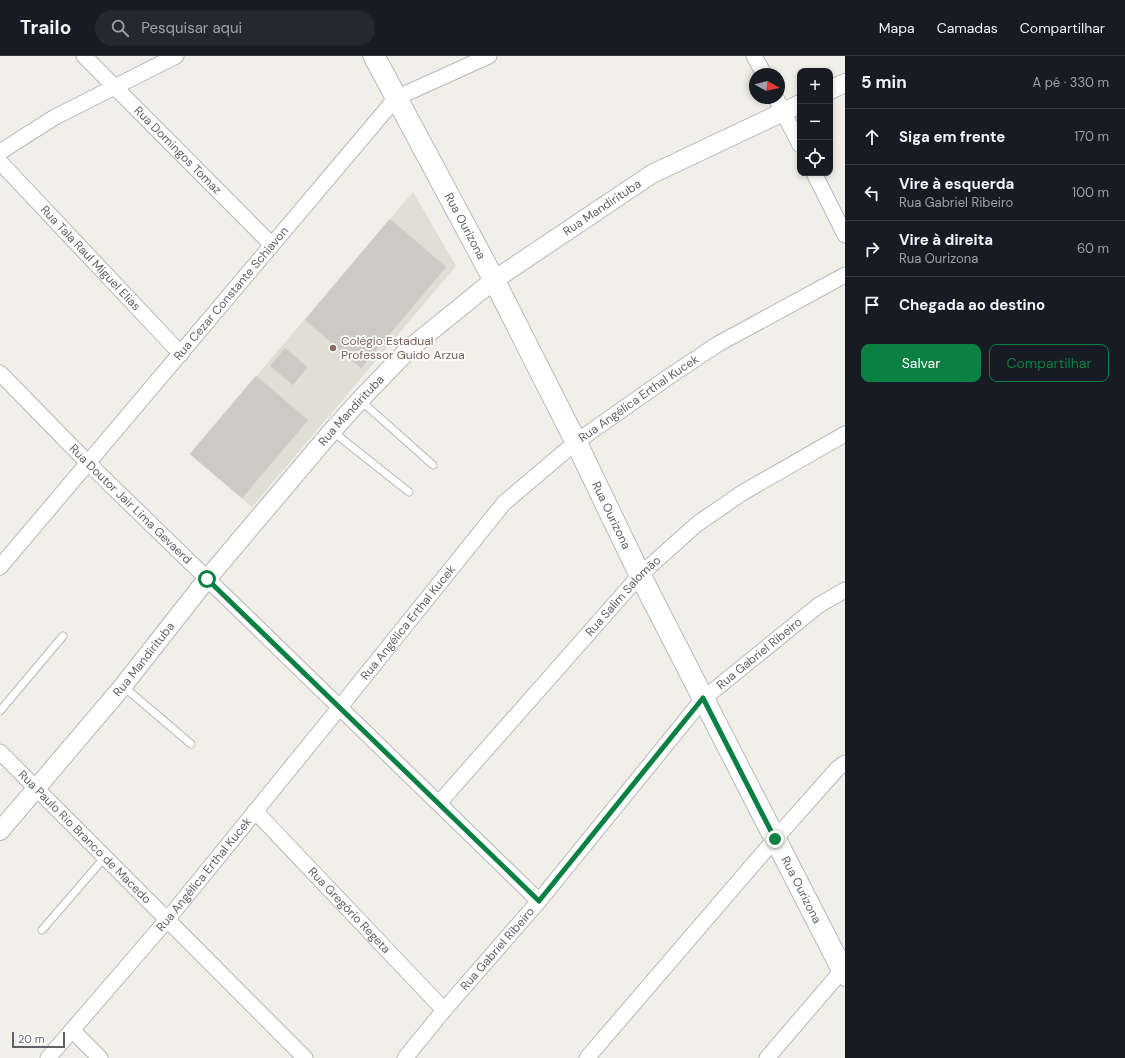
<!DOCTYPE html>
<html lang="pt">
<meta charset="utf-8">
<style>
body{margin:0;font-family:"DM Sans",sans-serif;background:#242831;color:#f1f3f6}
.controls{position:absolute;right:12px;top:12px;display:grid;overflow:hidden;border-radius:8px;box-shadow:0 2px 6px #0003}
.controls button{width:36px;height:36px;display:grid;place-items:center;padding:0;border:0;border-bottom:1px solid #363941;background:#171b24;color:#f1f3f6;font:20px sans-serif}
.compass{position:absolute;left:749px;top:12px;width:36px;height:36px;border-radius:50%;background:#171b24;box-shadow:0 2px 6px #0003;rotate:98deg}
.scale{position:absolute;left:12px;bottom:10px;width:53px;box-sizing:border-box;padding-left:4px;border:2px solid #5f6368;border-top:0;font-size:11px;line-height:14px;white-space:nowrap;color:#5f6368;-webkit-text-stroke:3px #fff;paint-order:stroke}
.stop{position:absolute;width:12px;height:12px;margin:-9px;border:3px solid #0b8043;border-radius:50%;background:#fff}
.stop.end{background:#0b8043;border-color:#fff;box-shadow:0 1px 4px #0008}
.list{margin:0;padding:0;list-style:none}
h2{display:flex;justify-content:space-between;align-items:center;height:52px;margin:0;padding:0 16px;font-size:17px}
h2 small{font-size:13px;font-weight:400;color:#9ea1a6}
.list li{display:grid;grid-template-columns:26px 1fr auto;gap:12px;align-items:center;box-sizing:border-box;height:56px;padding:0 16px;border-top:1px solid #363941}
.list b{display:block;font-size:15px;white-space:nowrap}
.list p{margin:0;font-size:13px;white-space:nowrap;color:#9ea1a6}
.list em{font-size:13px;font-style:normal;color:#9ea1a6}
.actions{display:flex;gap:8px;padding:12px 16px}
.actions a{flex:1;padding:9px 0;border:1px solid #0b8043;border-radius:8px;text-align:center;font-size:14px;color:#0b8043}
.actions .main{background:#0b8043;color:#fff}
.icon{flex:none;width:22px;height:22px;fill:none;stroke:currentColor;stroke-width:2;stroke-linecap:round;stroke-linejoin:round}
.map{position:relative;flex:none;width:845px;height:1002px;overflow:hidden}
header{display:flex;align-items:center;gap:24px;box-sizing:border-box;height:56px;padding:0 20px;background:#171b24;border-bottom:1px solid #363941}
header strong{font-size:19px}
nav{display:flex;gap:22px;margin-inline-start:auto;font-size:14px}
.search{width:280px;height:36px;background:#242831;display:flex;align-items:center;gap:10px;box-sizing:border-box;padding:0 14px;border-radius:22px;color:#9ea1a6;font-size:15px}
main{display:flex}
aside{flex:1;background:#171b24}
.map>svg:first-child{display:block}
</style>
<header>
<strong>Trailo</strong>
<div class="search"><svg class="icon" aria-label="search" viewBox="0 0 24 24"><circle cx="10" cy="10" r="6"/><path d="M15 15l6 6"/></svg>Pesquisar aqui</div>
<nav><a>Mapa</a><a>Camadas</a><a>Compartilhar</a></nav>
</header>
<main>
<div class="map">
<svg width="845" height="1002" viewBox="0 0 845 1002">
<rect width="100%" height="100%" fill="#f1efe8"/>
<path fill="#e1ded6" d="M413,136L456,210L252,451L190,398Z"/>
<g fill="#cccac5" stroke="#d6d1c6">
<path d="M390,163L446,211L361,312L305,264Z"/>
<path d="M285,292L307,311L293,329L270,310Z"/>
<path d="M256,320L308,364L242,442L190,398Z"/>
</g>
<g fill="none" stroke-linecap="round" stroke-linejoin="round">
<defs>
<g id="service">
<path d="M360,344L433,409"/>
<path d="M332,375L409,436"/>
<path d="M123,630L191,688"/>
<path d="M0,655L63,580"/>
<path d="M42,874L105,801"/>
</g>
<g id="minor">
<path id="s1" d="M84,0L272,189"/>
<path d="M754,0L764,18"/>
<path d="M776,42L800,89"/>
<path d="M0,96L55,61L176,0"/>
<path id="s2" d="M0,106L181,298"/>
<path d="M814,117L845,179"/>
<path id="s3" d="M0,317L88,407L539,845"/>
<path id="s4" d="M0,511L396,42L489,0"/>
<path id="s5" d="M0,696L305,1002"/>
<path id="s6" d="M439,747L640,519L697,468L742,437L845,378"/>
<path id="s7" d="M255,755L444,954"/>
<path d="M72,974L100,1002"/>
<path id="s8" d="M48,1002L167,864L340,651L504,447L576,386L667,322L718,288L845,219"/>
<path id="s9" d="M405,1002L444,954L539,845L703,643L819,549L845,534"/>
<path d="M587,1002L775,783L838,712L845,707"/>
<path d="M767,1002L845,911"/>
</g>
<g id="tertiary">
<path d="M830,34L845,27"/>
<path id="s10" d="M0,775L123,630L207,523L332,375L360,344L410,292L494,224L652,118L800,48"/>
</g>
<g id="secondary">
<path id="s11" d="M374,0L494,224L576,386L640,519L845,919"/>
</g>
</defs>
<use href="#service" stroke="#b5b8bc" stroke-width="9"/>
<use href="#minor" stroke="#b5b8bc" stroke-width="17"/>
<use href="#tertiary" stroke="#b5b8bc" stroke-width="20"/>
<use href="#secondary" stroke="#b6babf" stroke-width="23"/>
<use href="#service" stroke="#fff" stroke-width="7"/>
<use href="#minor" stroke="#fff" stroke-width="15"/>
<use href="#tertiary" stroke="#fff" stroke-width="18"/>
<use href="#secondary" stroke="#fff" stroke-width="21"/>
</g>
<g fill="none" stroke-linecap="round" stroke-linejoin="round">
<path stroke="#0b8043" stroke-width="5" d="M207,523L539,845L703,642L775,783"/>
</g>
<circle fill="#8d6e63" stroke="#fff" stroke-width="1.5" cx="333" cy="292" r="4"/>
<g text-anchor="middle" stroke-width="3.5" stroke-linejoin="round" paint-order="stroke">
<g font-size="12" fill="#5f6368" stroke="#fff">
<text dy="4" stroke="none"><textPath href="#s1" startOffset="133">Rua Domingos Tomaz</textPath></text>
<text dy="4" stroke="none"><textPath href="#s10" startOffset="872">Rua Mandirituba</textPath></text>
<text dy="4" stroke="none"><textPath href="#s11" startOffset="193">Rua Ourizona</textPath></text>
<text dy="4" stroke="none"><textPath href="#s2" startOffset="132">Rua Tala Raul Miguel Elias</textPath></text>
<text dy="4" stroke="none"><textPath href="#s4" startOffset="358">Rua Cezar Constante Schiavon</textPath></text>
<text dy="4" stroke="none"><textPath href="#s8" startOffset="889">Rua Angélica Erthal Kucek</textPath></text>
<text dy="4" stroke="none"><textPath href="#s10" startOffset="548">Rua Mandirituba</textPath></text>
<text dy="4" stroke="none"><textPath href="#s3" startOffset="185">Rua Doutor Jair Lima Gevaerd</textPath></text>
<text dy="4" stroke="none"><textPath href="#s11" startOffset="517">Rua Ourizona</textPath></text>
<text dy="4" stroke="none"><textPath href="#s6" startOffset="277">Rua Salim Salomão</textPath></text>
<text dy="4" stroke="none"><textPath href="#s8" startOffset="565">Rua Angélica Erthal Kucek</textPath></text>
<text dy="4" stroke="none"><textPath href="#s9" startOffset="539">Rua Gabriel Ribeiro</textPath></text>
<text dy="4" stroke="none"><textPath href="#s10" startOffset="224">Rua Mandirituba</textPath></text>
<text dy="4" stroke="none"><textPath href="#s5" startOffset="120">Rua Paulo Rio Branco de Macedo</textPath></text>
<text dy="4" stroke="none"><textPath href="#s8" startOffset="241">Rua Angélica Erthal Kucek</textPath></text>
<text dy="4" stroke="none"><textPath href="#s11" startOffset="937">Rua Ourizona</textPath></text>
<text dy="4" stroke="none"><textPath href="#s7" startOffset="137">Rua Gregório Regeta</textPath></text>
<text dy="4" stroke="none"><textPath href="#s9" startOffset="143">Rua Gabriel Ribeiro</textPath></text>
</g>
<g font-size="12" fill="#785e54" stroke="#fff" text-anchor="start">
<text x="341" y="289">Colégio Estadual<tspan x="341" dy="14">Professor Guido Arzua</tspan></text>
</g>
</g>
</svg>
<div class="controls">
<button>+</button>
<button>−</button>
<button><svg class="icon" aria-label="locate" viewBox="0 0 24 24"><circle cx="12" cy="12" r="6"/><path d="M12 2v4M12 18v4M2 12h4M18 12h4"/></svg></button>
</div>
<svg class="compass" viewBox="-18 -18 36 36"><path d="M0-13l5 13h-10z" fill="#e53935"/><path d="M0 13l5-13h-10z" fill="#9ea1a6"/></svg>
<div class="scale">20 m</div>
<div class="stop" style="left:207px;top:523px"></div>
<div class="stop end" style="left:775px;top:783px"></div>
</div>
<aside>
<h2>5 min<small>A pé · 330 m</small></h2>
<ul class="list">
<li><svg class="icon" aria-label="ahead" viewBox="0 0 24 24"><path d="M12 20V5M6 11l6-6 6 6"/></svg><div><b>Siga em frente</b></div><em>170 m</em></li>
<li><svg class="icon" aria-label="left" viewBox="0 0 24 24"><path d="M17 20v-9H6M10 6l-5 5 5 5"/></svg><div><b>Vire à esquerda</b><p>Rua Gabriel Ribeiro</p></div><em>100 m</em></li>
<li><svg class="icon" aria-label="right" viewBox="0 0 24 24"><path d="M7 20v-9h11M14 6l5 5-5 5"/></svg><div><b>Vire à direita</b><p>Rua Ourizona</p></div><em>60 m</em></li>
<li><svg class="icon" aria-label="arrive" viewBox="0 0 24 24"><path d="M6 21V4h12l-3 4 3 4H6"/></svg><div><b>Chegada ao destino</b></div></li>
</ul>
<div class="actions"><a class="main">Salvar</a><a>Compartilhar</a></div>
</aside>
</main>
